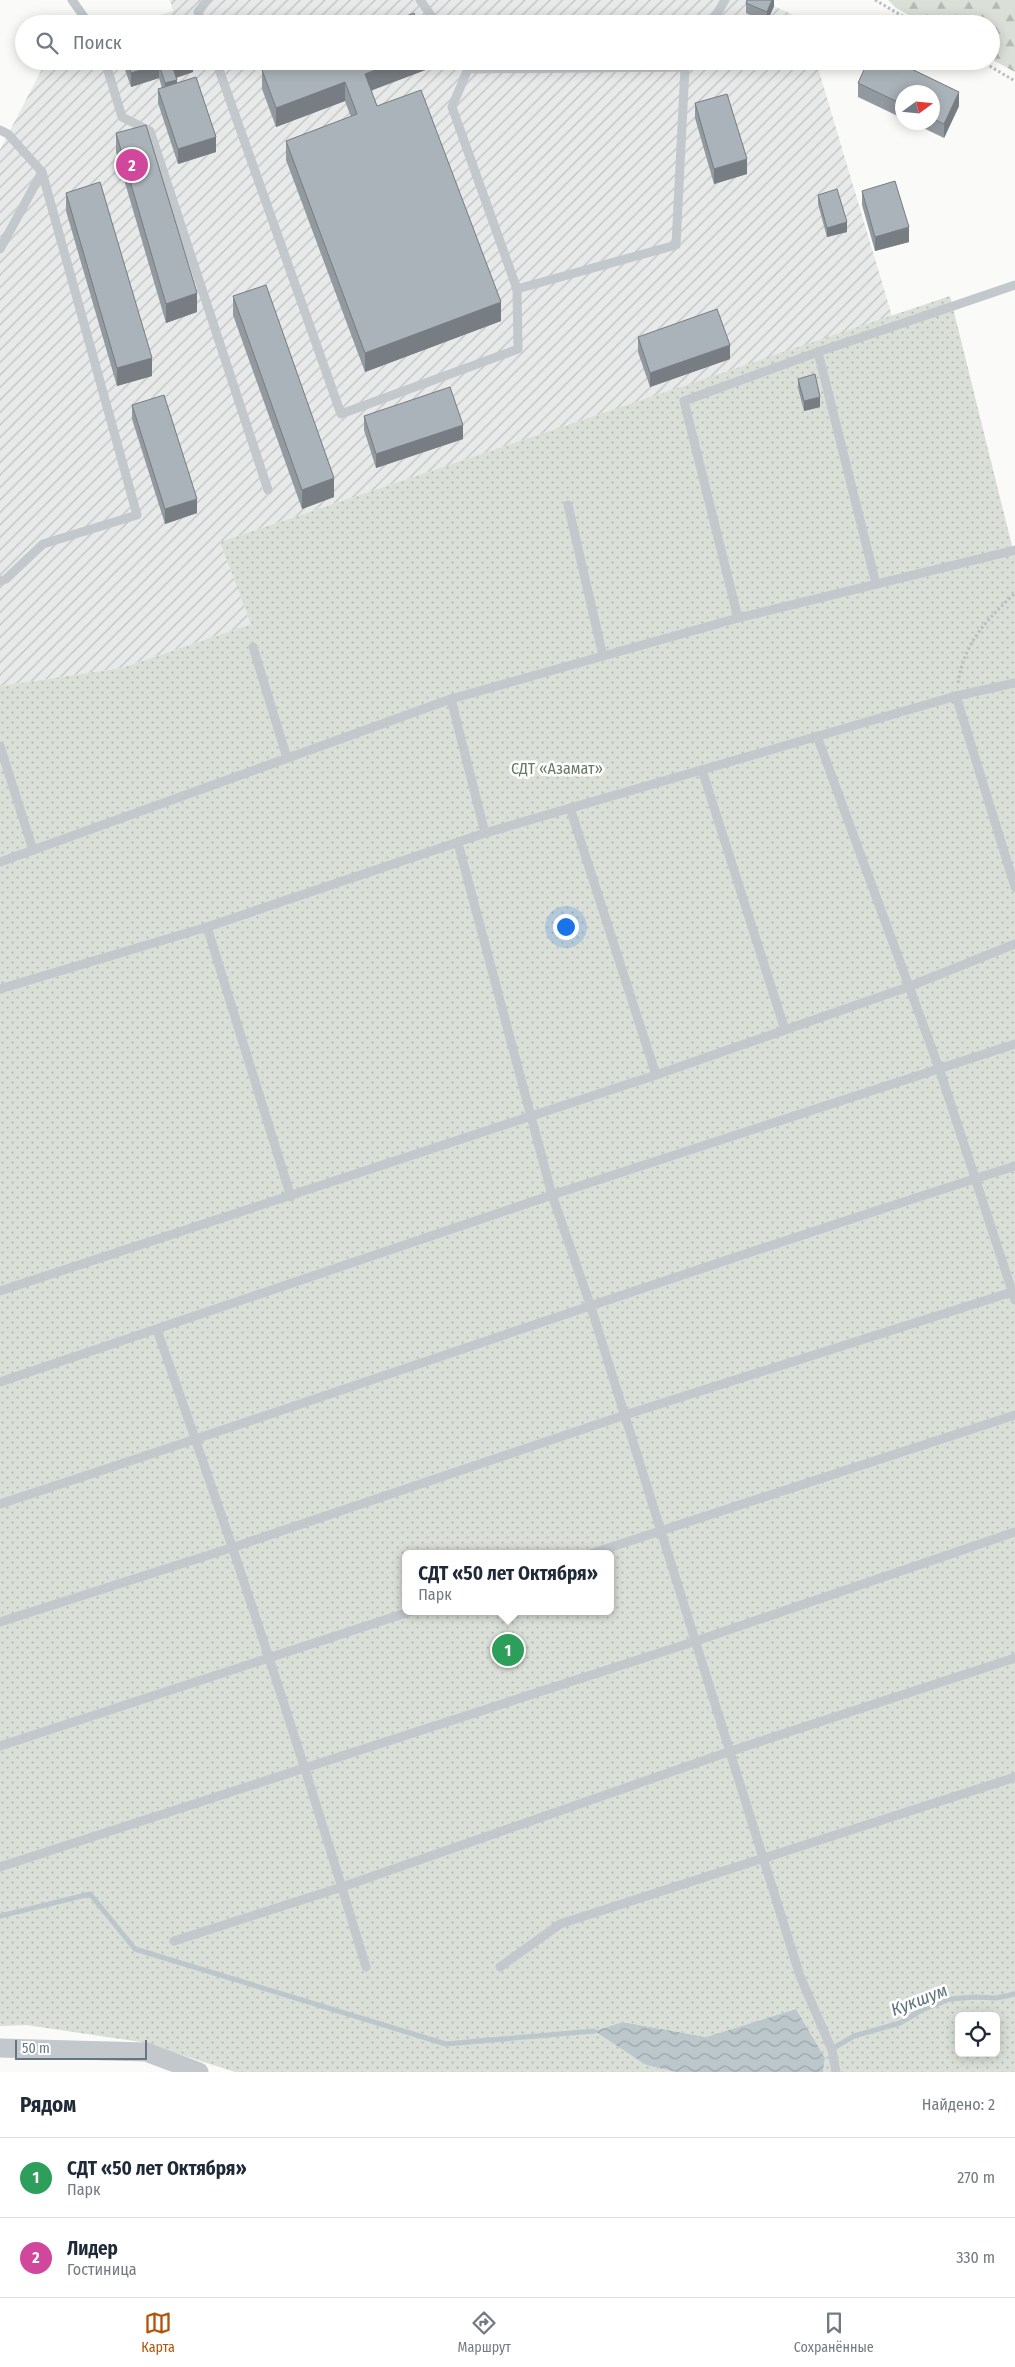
<!DOCTYPE html>
<html lang="ru">
<meta charset="utf-8">
<style>
body{margin:0;font-family:"Fira Sans Condensed",sans-serif;background:#f6f6f7;color:#1f2937}
.controls{position:absolute;right:15px;bottom:15px;display:grid;overflow:hidden;border-radius:8px;box-shadow:0 2px 12px #0003}
.controls button{width:45px;height:45px;display:grid;place-items:center;padding:0;border:0;border-bottom:1px solid #e0e1e3;background:#fff;color:#1f2937;font:25px sans-serif}
.compass{position:absolute;left:895px;top:85px;width:45px;height:45px;border-radius:50%;background:#fff;box-shadow:0 2px 12px #0003;rotate:75deg}
.scale{position:absolute;left:15px;bottom:12px;width:132px;box-sizing:border-box;padding-left:5px;border:2px solid #657683;border-top:0;font-size:14px;line-height:18px;white-space:nowrap;color:#657683;-webkit-text-stroke:4px #fff;paint-order:stroke}
.you{position:absolute;left:565px;top:926px;width:18px;height:18px;margin:-12px;border:4px solid #fff;border-radius:50%;background:#1a73e8;box-shadow:0 0 0 8px #1a73e833}
.badge{display:grid;place-items:center;width:32px;height:32px;border-radius:50%;background:#b45309;color:#fff;font-size:16px;font-weight:700}
.pin{position:absolute;translate:-50% -50%;border:2px solid #fff;box-shadow:0 1px 5px #0006}
.popup{position:absolute;left:402px;top:1550px;width:212px;height:65px;box-sizing:border-box;display:grid;place-content:center;border-radius:8px;background:#fff;filter:drop-shadow(0 1px 4px #0005);font-size:16px;white-space:nowrap;color:#747a83}
.popup b{font-size:19px;color:#1f2937}
.popup::after{content:'';position:absolute;left:50%;top:100%;margin-left:-10px;border:10px solid transparent;border-top-color:#fff}
.list{margin:0;padding:0;list-style:none}
h2{display:flex;justify-content:space-between;align-items:center;height:65px;margin:0;padding:0 20px;font-size:21px}
h2 small{font-size:16px;font-weight:400;color:#747a83}
.list li{display:grid;grid-template-columns:32px 1fr auto;gap:15px;align-items:center;box-sizing:border-box;height:80px;padding:0 20px;border-top:1px solid #e0e1e3}
.list b{display:block;font-size:19px;white-space:nowrap}
.list p{margin:0;font-size:16px;white-space:nowrap;color:#747a83}
.list em{font-size:16px;font-style:normal;color:#747a83}
.icon{flex:none;width:28px;height:28px;fill:none;stroke:currentColor;stroke-width:2;stroke-linecap:round;stroke-linejoin:round}
.map{position:relative;flex:none;width:1015px;height:2072px;overflow:hidden}
.search{position:absolute;background:#fff;box-shadow:0 2px 12px #0003;left:15px;right:15px;top:15px;height:55px;display:flex;align-items:center;gap:12px;box-sizing:border-box;padding:0 18px;border-radius:28px;color:#747a83;font-size:19px}
.sheet{height:225px;background:#fff}
nav{display:flex;justify-content:space-around;align-items:center;box-sizing:border-box;height:70px;border-top:1px solid #e0e1e3;background:#fff;font-size:14px;color:#747a83}
nav a{display:grid;justify-items:center;gap:2px}
nav .on{color:#b45309}
.map>svg:first-child{display:block}
</style>
<div class="map">
<svg width="1015" height="2072" viewBox="0 0 1015 2072">
<defs>
<pattern id="industrial-furrows" width="10" height="10" patternUnits="userSpaceOnUse" patternTransform="scale(1.25)"><rect width="10" height="10" fill="#e8e9e9"/><path d="M-1 1l2-2M0 10L10 0M9 11l2-2" fill="none" stroke="#c0c1c2"/></pattern>
<pattern id="forest-firs" width="22" height="20" patternUnits="userSpaceOnUse" patternTransform="scale(1.25)"><rect width="22" height="20" fill="#dadfd7"/><path d="M5 1l3.5 6h-7zM16 11l3.5 6h-7z" fill="#b4b9b4"/></pattern>
<pattern id="garden-dots" width="8" height="8" patternUnits="userSpaceOnUse" patternTransform="scale(1.25)"><rect width="8" height="8" fill="#dadfd7"/><path d="M2 2h.1M6 6h.1" fill="none" stroke="#b4b9b4" stroke-width="1.8" stroke-linecap="round"/></pattern>
<pattern id="water-waves" width="16" height="10" patternUnits="userSpaceOnUse" patternTransform="scale(1.25)"><rect width="16" height="10" fill="#bbc7cb"/><path d="M0 5q4-4 8 0t8 0" fill="none" stroke="#9ca6aa"/></pattern>
</defs>
<rect width="100%" height="100%" fill="#fafaf8"/>
<g fill="url(#industrial-furrows)">
<path d="M170,0H760L803,19L804,24H131L173,11Z"/>
<path d="M46,61H816L892,316L220,542L251,624L121,668L0,686V150Z"/>
</g>
<path fill="url(#forest-firs)" d="M888,0H1015V72L991,59V24H925L896,8Z"/>
<path fill="url(#garden-dots)" fill-rule="evenodd" d="M950,296L1013,550H1015V2072H823L825,2058L796,2009L706,2037L624,2022L594,2031L646,2065L676,2072H235L141,2042L26,2025L0,2026V686L121,668L251,624L220,542ZM406,1554H610V1611H406ZM959,2016H996V2053H959Z"/>
<path fill="url(#water-waves)" d="M796,2009L825,2058L823,2072H676L646,2065L594,2031L623,2022L706,2037Z"/>
<g fill="none" stroke-linecap="round" stroke-linejoin="round">
<g stroke="#bbc7cb" stroke-width="5">
<path d="M0,1916L90,1894L135,1949L446,2044L594,2031"/>
<path d="M837,2046L854,2036L900,2023L922,2010L950,1999L976,1997L996,1998L1015,1994"/>
</g>
<g stroke="#bbbfc2" stroke-width="3" stroke-dasharray="2.5 2.5" stroke-linecap="butt">
<path d="M875,0L916,24"/>
<path d="M981,61L1015,81"/>
<path d="M958,683C964,642 987,620 1015,593"/>
</g>
<g stroke="#c3c8cc" stroke-width="9">
<path d="M72,0L89,24"/>
<path d="M420,0L437,24"/>
<path d="M202,24L198,12L207,0"/>
<path d="M711,24L725,0"/>
<path d="M105,61L122,117L150,131L268,490"/>
<path d="M216,61L341,414L518,349L517,289"/>
<path d="M462,61L468,69L685,67L689,61"/>
<path d="M468,69L452,107L517,289L676,245L685,67"/>
<path d="M0,130L8,134L42,172L137,515L43,544L6,579L0,581"/>
<path d="M0,249L42,172"/>
<path d="M818,352L1015,285"/>
<path d="M568,505L603,656"/>
<path d="M738,618L684,401L818,352L876,584"/>
<path d="M253,647L287,758"/>
<path d="M956,696L1015,887"/>
<path d="M451,699L485,833"/>
<path d="M817,736L939,1068L1015,1300"/>
<path d="M0,746L33,850"/>
<path d="M702,770L785,1030"/>
<path d="M570,808L656,1075"/>
<path d="M458,843L552,1195L590,1304L800,1976L832,2050L836,2072"/>
<path d="M0,862L451,699L738,618L1015,550"/>
<path d="M207,927L291,1197"/>
<path d="M0,989L207,927L485,833L956,696L1015,683"/>
<path d="M0,1291L656,1075L908,987L1015,944"/>
<path d="M157,1330C232,1541 302,1753 366,1967"/>
<path d="M0,1382L552,1195L1015,1044"/>
<path d="M0,1504C339,1393 675,1274 1015,1166"/>
<path d="M590,1554L1015,1415"/>
<path d="M0,1622L234,1547L625,1415L1015,1291"/>
<path d="M0,1746L412,1611"/>
<path d="M0,1867L696,1641L1015,1532"/>
<path d="M174,1941L342,1887L731,1751L1015,1658"/>
<path d="M500,1967L560,1924L1015,1777"/>
</g>
<path stroke="#c3c8cc" stroke-width="19" d="M0,2048L146,2052L199,2072"/>
</g>
<g fill="#929a9f">
<path d="M774,0V6L767,22L746,13V3Z"/>
<path d="M122,61H193V72L176,78L177,83L216,152L178,164L158,103V89L162,88L159,78L131,87Z"/>
<path d="M428,61V69L371,90L377,106L501,321L365,372L286,160V141L351,117L345,101L276,127L262,89V70Z"/>
<path d="M868,61H895L959,92V106L944,138L911,122H932V92H902V118L858,97V83Z"/>
<path d="M695,103L747,174L714,184L695,118Z"/>
<path d="M116,133L197,312L166,323L116,152Z"/>
<path d="M862,191L909,242L875,251L862,205Z"/>
<path d="M66,193L152,376L117,386L66,211Z"/>
<path d="M818,195L847,232L827,237L818,204Z"/>
<path d="M233,296L334,497L302,509L233,315Z"/>
<path d="M638,337L730,359L650,387L638,352Z"/>
<path d="M798,379L820,407L804,411L798,388Z"/>
<path d="M132,405L197,513L165,524L132,419Z"/>
<path d="M364,416L463,439L376,468L364,430Z"/>
</g>
<g fill="#777d82">
<path d="M772,0H774V6L767,22V12Z"/>
<path d="M183,61H193V72L172,79V65Z"/>
<path d="M398,61H428V69L365,93V74Z"/>
<path d="M159,64V78L131,87V73Z"/>
<path d="M177,80V94L165,98V83Z"/>
<path d="M345,82V101L276,127V108Z"/>
<path d="M959,92V106L944,138V124Z"/>
<path d="M216,137V152L178,164V149Z"/>
<path d="M747,159V174L714,184V169Z"/>
<path d="M847,222V232L827,237V228Z"/>
<path d="M909,227V242L875,251V237Z"/>
<path d="M197,293V312L166,323V304Z"/>
<path d="M501,302V321L365,372V353Z"/>
<path d="M730,345V359L650,387V373Z"/>
<path d="M152,358V376L117,386V368Z"/>
<path d="M820,397V407L804,411V401Z"/>
<path d="M463,425V439L376,468V454Z"/>
<path d="M334,478V497L302,509V490Z"/>
<path d="M197,499V513L165,524V509Z"/>
</g>
<g fill="#aab3b9" stroke="#777d82">
<path d="M747,0H772L767,12L746,3Z"/>
<path d="M414,13L418,24H386Z"/>
<path d="M180,19L182,24H165Z"/>
<path d="M127,61H183L172,65L177,80L165,83L159,64L131,73Z"/>
<path d="M286,61H398L365,74L377,106L421,90L501,302L365,353L286,141L357,114L345,82L276,108L262,70Z"/>
<path d="M868,61H895L959,92L944,124L932,118V92H902V104L858,83Z"/>
<path d="M196,77L216,137L178,149L158,89Z"/>
<path d="M727,94L747,159L714,169L695,103Z"/>
<path d="M146,125L197,293L166,304L116,133Z"/>
<path d="M895,181L909,227L875,237L862,191Z"/>
<path d="M100,182L152,358L117,368L66,193Z"/>
<path d="M837,189L847,222L827,228L818,195Z"/>
<path d="M266,285L334,478L302,490L233,296Z"/>
<path d="M717,309L730,345L650,373L638,337Z"/>
<path d="M815,374L820,397L804,401L798,379Z"/>
<path d="M450,387L463,425L376,454L364,416Z"/>
<path d="M164,395L197,499L165,509L132,405Z"/>
</g>
<g text-anchor="middle" stroke-width="5" stroke-linejoin="round" paint-order="stroke">
<g font-size="16" fill="#687a64" stroke="#fff">
<text x="557" y="774">СДТ «Азамат»</text>
</g>
<g font-size="18" font-style="italic" fill="#60757c" stroke="#fff">
<text transform="translate(919 2000) rotate(-21)" y="6">Кукшум</text>
</g>
</g>
</svg>
<div class="controls">
<button><svg class="icon" aria-label="locate" viewBox="0 0 24 24"><circle cx="12" cy="12" r="6"/><path d="M12 2v4M12 18v4M2 12h4M18 12h4"/></svg></button>
</div>
<svg class="compass" viewBox="-18 -18 36 36"><path d="M0-13l5 13h-10z" fill="#e53935"/><path d="M0 13l5-13h-10z" fill="#747a83"/></svg>
<div class="scale">50 m</div>
<div class="you"></div>
<div class="pin badge" style="left:508px;top:1650px;background:#2e9e5b">1</div>
<div class="popup"><b>СДТ «50 лет Октября»</b>Парк</div>
<div class="pin badge" style="left:132px;top:165px;background:#d1479c">2</div>
<div class="search"><svg class="icon" aria-label="search" viewBox="0 0 24 24"><circle cx="10" cy="10" r="6"/><path d="M15 15l6 6"/></svg>Поиск</div>
</div>
<section class="sheet">
<h2>Рядом<small>Найдено: 2</small></h2>
<ul class="list">
<li><span class="badge" style="background:#2e9e5b">1</span><div><b>СДТ «50 лет Октября»</b><p>Парк</p></div><em>270 m</em></li>
<li><span class="badge" style="background:#d1479c">2</span><div><b>Лидер</b><p>Гостиница</p></div><em>330 m</em></li>
</ul>
</section>
<nav>
<a class="on"><svg class="icon" aria-label="map" viewBox="0 0 24 24"><path d="M3 6l6-2 6 2 6-2v14l-6 2-6-2-6 2zM9 4v14M15 6v14"/></svg>Карта</a>
<a><svg class="icon" aria-label="directions" viewBox="0 0 24 24"><path d="M12 3l9 9-9 9-9-9zM9 14v-3h6M13 9l2 2-2 2"/></svg>Маршрут</a>
<a><svg class="icon" aria-label="saved" viewBox="0 0 24 24"><path d="M7 4h10v16l-5-4-5 4z"/></svg>Сохранённые</a>
</nav>
